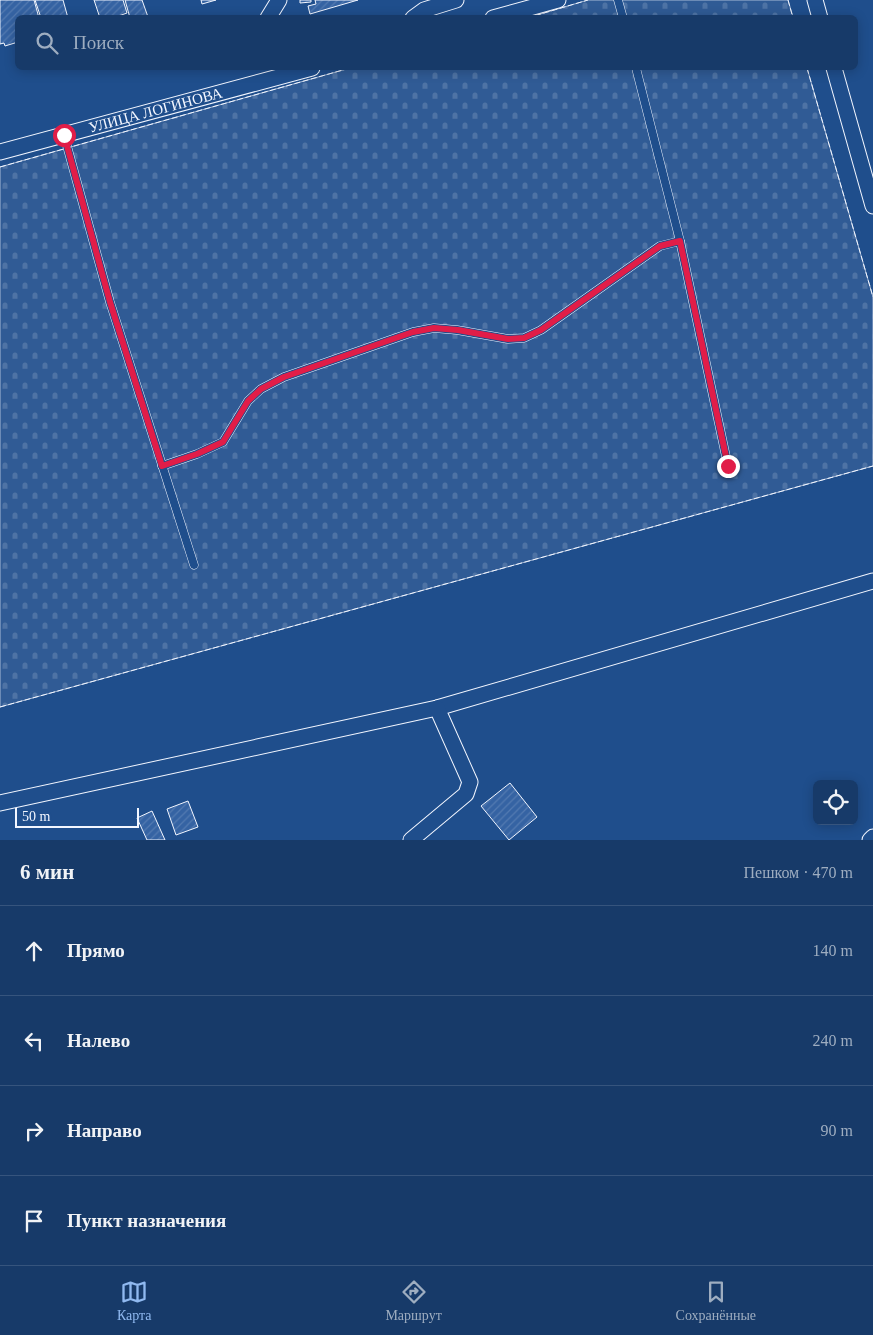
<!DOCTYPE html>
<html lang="ru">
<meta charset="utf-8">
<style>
body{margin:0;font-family:"Times New Roman",serif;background:#20416f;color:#f1f3f6}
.controls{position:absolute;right:15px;bottom:15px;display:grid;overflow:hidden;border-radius:8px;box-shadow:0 2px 12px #0003}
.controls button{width:45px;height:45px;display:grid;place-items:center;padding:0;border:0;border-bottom:1px solid #36547d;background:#173a69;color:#f1f3f6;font:25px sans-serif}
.scale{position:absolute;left:15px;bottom:12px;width:124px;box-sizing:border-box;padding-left:5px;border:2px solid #f2f6ff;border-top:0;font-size:14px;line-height:18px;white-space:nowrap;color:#f2f6ff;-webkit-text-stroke:4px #1f4e8c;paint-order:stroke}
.stop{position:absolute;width:15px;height:15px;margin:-11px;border:4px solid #e11d48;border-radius:50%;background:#fff}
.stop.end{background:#e11d48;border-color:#fff;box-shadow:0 1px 5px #0008}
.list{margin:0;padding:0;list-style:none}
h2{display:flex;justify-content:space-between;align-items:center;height:65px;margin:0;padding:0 20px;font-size:21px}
h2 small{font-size:16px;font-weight:400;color:#9eadc0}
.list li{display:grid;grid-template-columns:32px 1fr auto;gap:15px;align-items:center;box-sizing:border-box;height:90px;padding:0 20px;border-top:1px solid #36547d}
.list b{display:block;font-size:19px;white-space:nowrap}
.list em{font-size:16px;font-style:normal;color:#9eadc0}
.icon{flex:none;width:28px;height:28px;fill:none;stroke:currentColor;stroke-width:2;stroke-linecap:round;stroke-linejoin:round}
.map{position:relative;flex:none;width:873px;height:840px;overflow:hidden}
.search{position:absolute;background:#173a69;box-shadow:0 2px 12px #0003;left:15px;right:15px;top:15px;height:55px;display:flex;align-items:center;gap:12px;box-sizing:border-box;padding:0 18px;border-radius:8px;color:#9eadc0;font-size:19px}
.sheet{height:425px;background:#173a69}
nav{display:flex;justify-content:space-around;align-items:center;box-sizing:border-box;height:70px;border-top:1px solid #36547d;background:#173a69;font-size:14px;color:#9eadc0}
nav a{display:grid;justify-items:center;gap:2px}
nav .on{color:#90b9f0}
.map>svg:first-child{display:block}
</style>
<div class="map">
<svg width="873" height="840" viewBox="0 0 873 840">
<defs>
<pattern id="cemetery-stones" width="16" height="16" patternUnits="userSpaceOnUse" patternTransform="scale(1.25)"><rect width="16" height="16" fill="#305b95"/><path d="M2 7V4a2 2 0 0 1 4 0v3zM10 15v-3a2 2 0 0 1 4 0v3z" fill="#4e73a5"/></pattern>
<pattern id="building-hatch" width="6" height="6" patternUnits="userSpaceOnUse" patternTransform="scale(1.25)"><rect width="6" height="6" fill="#3563a3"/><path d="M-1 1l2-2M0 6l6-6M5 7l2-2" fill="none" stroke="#537ab1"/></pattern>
</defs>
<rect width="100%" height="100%" fill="#1f4e8c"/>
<g fill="url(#cemetery-stones)" stroke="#a8bbd7">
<path d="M588,0H788L793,17L527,18Z"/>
<path d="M350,68H807L873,297V466L0,707V167Z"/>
</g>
<g fill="url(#building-hatch)" stroke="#f2f6ff">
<path d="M0,0H34L39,18H18V42L5,46L4,43L0,44Z"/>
<path d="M35,0H63L68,18H41Z"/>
<path d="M94,0H123L127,13L113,18H100Z"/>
<path d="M125,0H142L148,17L130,18Z"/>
<path d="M201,0H216L202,4Z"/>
<path d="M300,0H311V2L300,3Z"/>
<path d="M315,0H358L310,14L308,6L316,4Z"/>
<path d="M510,783L537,817L509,840L481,806Z"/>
<path d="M188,801L198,827L176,835L167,809Z"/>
<path d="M152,811L165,840H147L137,818Z"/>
</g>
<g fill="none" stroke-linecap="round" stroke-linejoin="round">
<defs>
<g id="service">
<path d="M618,0L623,18"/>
<path d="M636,68L680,241L728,466"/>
<path d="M64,135L110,302L194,565"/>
<path d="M162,466L197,454L223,442L248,401L261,389L284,377L413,332L434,328L457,330L508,339L524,338L541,330L660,246L680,241"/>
</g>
<g id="minor">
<path d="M815,0L820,18"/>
<path d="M268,18L279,0"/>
<path d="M413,18L424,10L456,0"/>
<path d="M493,18L558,0"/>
<path d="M834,68L873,206"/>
<path id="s1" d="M0,152L312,68"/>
<path d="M0,803L437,708L873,581"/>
<path d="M411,840L466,794L470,782L437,708"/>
<path d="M870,840L873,837"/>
</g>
</defs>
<use href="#service" stroke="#f2f6ff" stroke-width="9"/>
<use href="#minor" stroke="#f2f6ff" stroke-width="17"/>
<use href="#service" stroke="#1f4e8c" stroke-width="8"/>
<use href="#minor" stroke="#1f4e8c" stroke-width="15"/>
<g stroke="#f2f6ff" stroke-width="1" stroke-dasharray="6 2.5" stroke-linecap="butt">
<path d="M788,0L793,18"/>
<path d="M527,18L588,0"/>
<path d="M807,68L873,297"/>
<path d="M0,167L350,68"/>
<path d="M0,707L873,466"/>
</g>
</g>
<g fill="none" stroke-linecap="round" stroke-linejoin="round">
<path stroke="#e11d48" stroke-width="6" d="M64,135L110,302L162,466L197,454L223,442L248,401L261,389L284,377L413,332L434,328L458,330L508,339L524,338L541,330L660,246L680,241L728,466"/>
</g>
<g text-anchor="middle" stroke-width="4" stroke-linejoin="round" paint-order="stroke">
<g font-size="15" fill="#f2f6ff" stroke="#1f4e8c">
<text dy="5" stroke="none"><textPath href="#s1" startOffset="161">УЛИЦА ЛОГИНОВА</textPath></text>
</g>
</g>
</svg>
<div class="controls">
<button><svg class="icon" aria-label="locate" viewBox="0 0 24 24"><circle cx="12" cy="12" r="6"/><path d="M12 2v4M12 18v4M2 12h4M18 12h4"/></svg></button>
</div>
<div class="scale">50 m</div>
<div class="stop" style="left:64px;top:135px"></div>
<div class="stop end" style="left:728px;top:466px"></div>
<div class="search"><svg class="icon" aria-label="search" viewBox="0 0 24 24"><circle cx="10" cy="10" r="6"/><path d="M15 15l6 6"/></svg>Поиск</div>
</div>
<section class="sheet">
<h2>6 мин<small>Пешком · 470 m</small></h2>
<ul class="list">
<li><svg class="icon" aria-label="ahead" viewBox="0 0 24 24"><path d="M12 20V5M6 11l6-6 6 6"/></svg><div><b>Прямо</b></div><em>140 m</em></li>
<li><svg class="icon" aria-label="left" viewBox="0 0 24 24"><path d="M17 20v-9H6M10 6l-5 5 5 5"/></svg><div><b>Налево</b></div><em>240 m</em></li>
<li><svg class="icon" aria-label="right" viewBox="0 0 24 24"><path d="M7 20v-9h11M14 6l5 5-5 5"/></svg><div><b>Направо</b></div><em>90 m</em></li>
<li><svg class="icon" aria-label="arrive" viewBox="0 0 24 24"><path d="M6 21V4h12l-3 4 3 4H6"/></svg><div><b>Пункт назначения</b></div></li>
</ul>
</section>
<nav>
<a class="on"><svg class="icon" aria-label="map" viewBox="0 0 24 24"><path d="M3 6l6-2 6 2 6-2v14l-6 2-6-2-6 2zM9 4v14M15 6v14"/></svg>Карта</a>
<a><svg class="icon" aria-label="directions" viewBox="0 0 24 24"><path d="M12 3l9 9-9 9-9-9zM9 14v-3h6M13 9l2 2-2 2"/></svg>Маршрут</a>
<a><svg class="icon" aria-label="saved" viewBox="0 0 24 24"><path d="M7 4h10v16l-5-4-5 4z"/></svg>Сохранённые</a>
</nav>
